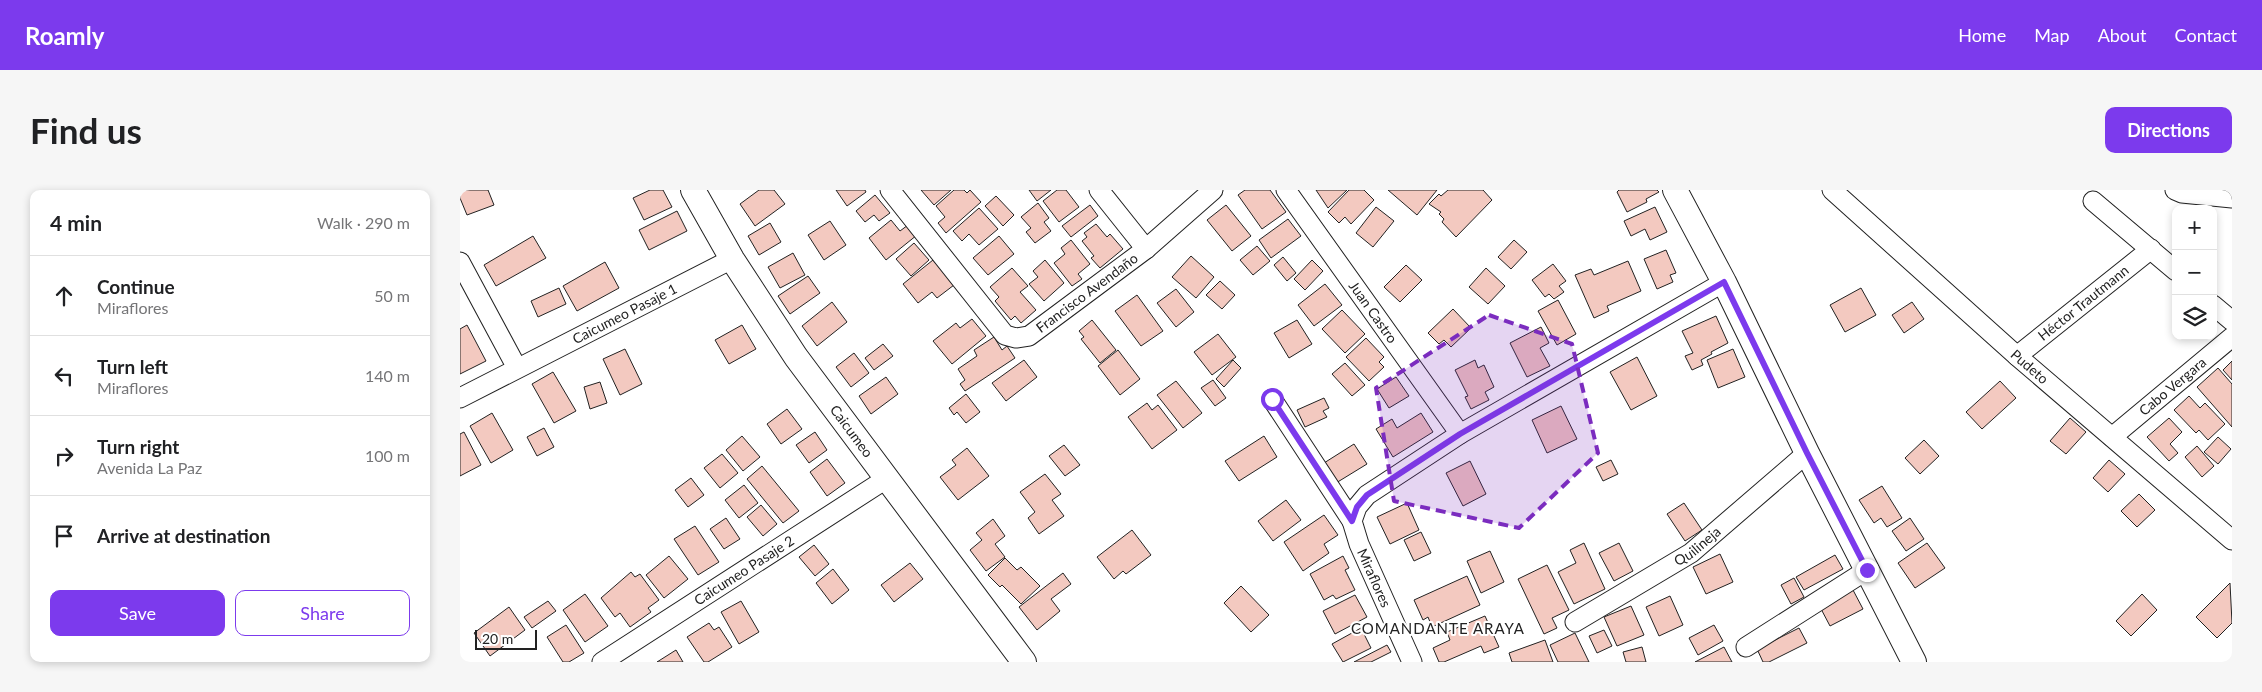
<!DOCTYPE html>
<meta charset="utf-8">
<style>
body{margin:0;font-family:Lato,sans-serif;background:#f6f6f6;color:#202124}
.controls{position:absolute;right:15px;top:15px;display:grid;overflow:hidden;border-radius:10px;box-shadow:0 2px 8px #0003}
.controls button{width:45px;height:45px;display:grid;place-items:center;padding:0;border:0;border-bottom:1px solid #e0e0e0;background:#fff;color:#202124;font:25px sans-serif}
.scale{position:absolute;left:15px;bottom:12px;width:62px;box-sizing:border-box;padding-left:5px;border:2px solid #222;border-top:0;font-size:14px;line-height:18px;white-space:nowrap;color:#222;-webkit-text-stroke:4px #fff;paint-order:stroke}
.stop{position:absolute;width:15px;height:15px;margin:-11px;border:4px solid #7c3aed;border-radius:50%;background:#fff}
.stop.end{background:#7c3aed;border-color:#fff;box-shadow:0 1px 5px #0008}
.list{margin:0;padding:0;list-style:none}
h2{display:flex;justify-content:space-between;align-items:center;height:65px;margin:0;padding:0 20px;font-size:21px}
h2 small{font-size:16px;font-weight:400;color:#757577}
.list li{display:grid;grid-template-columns:32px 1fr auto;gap:15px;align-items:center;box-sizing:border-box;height:80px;padding:0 20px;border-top:1px solid #e0e0e0}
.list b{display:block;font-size:19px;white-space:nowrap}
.list p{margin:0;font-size:16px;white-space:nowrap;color:#757577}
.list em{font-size:16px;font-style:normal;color:#757577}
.actions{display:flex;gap:10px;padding:15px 20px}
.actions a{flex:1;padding:11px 0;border:1px solid #7c3aed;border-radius:10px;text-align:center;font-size:18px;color:#7c3aed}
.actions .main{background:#7c3aed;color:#fff}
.icon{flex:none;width:28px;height:28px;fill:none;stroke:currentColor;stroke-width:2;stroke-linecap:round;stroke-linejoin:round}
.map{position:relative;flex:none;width:1772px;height:472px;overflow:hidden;border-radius:10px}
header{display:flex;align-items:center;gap:30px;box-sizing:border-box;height:70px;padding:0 25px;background:#7c3aed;color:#fff}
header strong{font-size:24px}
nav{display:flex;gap:28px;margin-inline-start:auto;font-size:18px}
.intro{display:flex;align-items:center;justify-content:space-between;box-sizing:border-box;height:120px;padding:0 30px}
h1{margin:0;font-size:35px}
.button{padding:12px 22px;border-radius:10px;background:#7c3aed;color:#fff;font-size:18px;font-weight:700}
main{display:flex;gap:30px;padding:0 30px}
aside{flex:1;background:#fff;border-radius:10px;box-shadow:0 2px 8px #0003}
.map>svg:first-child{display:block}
</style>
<header>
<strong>Roamly</strong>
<nav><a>Home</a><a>Map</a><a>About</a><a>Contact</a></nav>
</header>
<div class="intro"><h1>Find us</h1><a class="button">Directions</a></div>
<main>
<aside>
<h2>4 min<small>Walk · 290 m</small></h2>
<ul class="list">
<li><svg class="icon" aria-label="ahead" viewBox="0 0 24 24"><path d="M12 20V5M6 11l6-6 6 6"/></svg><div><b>Continue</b><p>Miraflores</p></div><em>50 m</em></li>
<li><svg class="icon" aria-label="left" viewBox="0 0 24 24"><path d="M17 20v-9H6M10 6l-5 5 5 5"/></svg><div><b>Turn left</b><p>Miraflores</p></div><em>140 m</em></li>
<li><svg class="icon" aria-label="right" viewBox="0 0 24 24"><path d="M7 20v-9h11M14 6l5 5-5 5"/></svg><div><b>Turn right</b><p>Avenida La Paz</p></div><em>100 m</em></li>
<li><svg class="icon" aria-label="arrive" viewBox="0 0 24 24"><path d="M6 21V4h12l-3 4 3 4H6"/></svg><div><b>Arrive at destination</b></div></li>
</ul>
<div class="actions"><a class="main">Save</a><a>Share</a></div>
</aside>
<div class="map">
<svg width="1772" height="472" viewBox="0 0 1772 472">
<rect width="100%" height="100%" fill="#fff"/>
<g fill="#f3c9c0" stroke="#222">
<path d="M0,0H28L34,15L7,25L0,8Z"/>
<path d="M190,0H203L212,17L184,30L173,8Z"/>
<path d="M299,0H314L325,14L295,36L280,14Z"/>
<path d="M376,0H405L406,2L387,16Z"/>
<path d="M461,0H491L474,15Z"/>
<path d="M494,0H504L507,3L510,0L521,12L486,43L478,33L485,27L476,16Z"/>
<path d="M569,0H591L577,11Z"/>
<path d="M597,0H606L619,17L599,32L583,11Z"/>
<path d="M785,0H810L826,22L802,39L778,5Z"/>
<path d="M856,0H887L868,18Z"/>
<path d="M889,0H904L914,10L891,34L885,27L879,33L868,22Z"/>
<path d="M928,0H977L957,25Z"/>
<path d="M988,0H1023L1032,10L996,47L982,32L984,29L979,24L981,22L969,14L979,4L981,6Z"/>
<path d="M1159,0H1197L1199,2L1186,9L1187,12L1167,22L1157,2Z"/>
<path d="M415,5L430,23L419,31L414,25L405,32L396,21Z"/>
<path d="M536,6L554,25L543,36L525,16Z"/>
<path d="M578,13L589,28L584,32L591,41L575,53L566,42L571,38L561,27Z"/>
<path d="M630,15L638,26L611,47L602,36Z"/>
<path d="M766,15L791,46L772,61L747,30Z"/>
<path d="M916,17L934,31L913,57L896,43Z"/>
<path d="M1195,17L1207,42L1190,50L1185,39L1171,46L1164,31Z"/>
<path d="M519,18L538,39L519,55L509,44L502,51L493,41Z"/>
<path d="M217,21L227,41L189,60L179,40Z"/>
<path d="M828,29L841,46L811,68L799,50Z"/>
<path d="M431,30L440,41L448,35L457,45L426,70L409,48Z"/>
<path d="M370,31L386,55L364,70L348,45Z"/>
<path d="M310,33L321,52L299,65L288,46Z"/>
<path d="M636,34L647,47L650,44L663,59L640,78L631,68L634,66L622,51L627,47L624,43Z"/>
<path d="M73,46L86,68L36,96L24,75Z"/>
<path d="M539,46L554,64L528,85L513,68Z"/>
<path d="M611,50L630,74L618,84L622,89L612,96L594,73L605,64L601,58Z"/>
<path d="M1054,50L1067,62L1051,79L1038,67Z"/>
<path d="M454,53L469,70L451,86L436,69Z"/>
<path d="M797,56L810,71L793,85L780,70Z"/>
<path d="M1206,60L1216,83L1210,85L1213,92L1197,99L1184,69Z"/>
<path d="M333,63L345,85L320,98L308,77Z"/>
<path d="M731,66L754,87L736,108L712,87Z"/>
<path d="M823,67L836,83L827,91L814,75Z"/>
<path d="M473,70L494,95L477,108L472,102L458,113L443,94Z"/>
<path d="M585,70L604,93L584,111L569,94L578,87L573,81Z"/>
<path d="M852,70L863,81L845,100L834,89Z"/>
<path d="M1168,71L1181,101L1147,116L1149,121L1134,128L1115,85L1131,79L1134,85Z"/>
<path d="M145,72L159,98L117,121L103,96Z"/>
<path d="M1093,74L1106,91L1099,96L1104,102L1094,109L1089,104L1085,107L1072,90Z"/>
<path d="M946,75L962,90L940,112L924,97Z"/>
<path d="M552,78L568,96L560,102L576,120L561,133L555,126L551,130L535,111L539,107L530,97Z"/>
<path d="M1026,78L1045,96L1028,114L1009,97Z"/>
<path d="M348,86L360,103L330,124L318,106Z"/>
<path d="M760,91L775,105L762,119L746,105Z"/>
<path d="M865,94L882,115L854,136L838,115Z"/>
<path d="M99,98L106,114L78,127L71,111Z"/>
<path d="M1401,98L1416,125L1385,142L1370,115Z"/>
<path d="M716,99L734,122L716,137L697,113Z"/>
<path d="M677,105L703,141L681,156L655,121Z"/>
<path d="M1098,110L1116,144L1097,155L1078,121Z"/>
<path d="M372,112L387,132L357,156L342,136Z"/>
<path d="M1452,112L1464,129L1444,143L1432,125Z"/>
<path d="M993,119L1011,138L991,157L984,150L979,154L968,143Z"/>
<path d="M882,120L905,144L885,163L862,139Z"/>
<path d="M1256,126L1268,153L1251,162L1252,164L1241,170L1243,175L1232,180L1225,166L1233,163L1222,141Z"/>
<path d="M512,129L526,146L492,174L473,151L496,133L500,138Z"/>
<path d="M632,130L656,160L640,173L621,149L624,147L619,141Z"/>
<path d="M837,130L852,154L829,168L814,143Z"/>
<path d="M7,135L26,171L0,184V139Z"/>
<path d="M282,135L296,159L269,174L255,150Z"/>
<path d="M1081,137L1089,153L1080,158L1090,176L1067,187L1050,153Z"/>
<path d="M758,144L776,167L752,185L734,162Z"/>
<path d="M534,147L542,160L547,156L555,168L505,201L500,194L505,190L498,179L517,166L514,160Z"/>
<path d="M906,148L924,167L919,172L924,177L909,191L886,167Z"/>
<path d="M423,154L433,166L414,180L405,168Z"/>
<path d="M165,159L182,194L160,205L143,169Z"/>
<path d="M1273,159L1285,187L1258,198L1247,170Z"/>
<path d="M658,160L680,189L660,205L638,176Z"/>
<path d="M394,163L409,183L391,197L376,177Z"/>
<path d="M1177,167L1197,206L1171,220L1150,182Z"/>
<path d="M564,170L577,187L546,211L532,193Z"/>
<path d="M773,170L781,178L764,197L756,189Z"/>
<path d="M1015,170L1018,178L1024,175L1034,197L1025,202L1029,210L1011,219L1005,207L1008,206L995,180Z"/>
<path d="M1772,171V190L1763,180Z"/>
<path d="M885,173L905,195L892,206L872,184Z"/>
<path d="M1758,178L1772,194V237L1737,197Z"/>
<path d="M93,182L116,221L94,233L72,194Z"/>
<path d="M426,187L438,204L411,224L399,206Z"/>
<path d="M936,187L949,206L929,218L917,199Z"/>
<path d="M753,190L766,208L755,216L741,198Z"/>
<path d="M716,191L742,223L723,238L697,205Z"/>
<path d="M1540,191L1556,208L1522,239L1506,222Z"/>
<path d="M140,192L147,213L130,219L124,197Z"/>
<path d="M506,204L520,222L506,233L497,222L494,225L489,218Z"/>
<path d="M1729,206L1740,218L1745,213L1765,234L1748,250L1739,240L1736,243L1714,220Z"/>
<path d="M864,208L869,218L863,221L867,227L845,237L837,220Z"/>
<path d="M687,213L692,220L698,215L717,240L692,259L668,227Z"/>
<path d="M1101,216L1117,249L1087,263L1072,230Z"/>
<path d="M327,219L342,239L321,254L307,234Z"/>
<path d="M32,223L53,260L31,273L10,236Z"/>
<path d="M961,223L973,242L933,267L916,239L932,229L937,238Z"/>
<path d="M1610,228L1626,242L1606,264L1590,251Z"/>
<path d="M1709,228L1722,242L1710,254L1718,263L1709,271L1687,247Z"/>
<path d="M84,238L94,257L77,266L67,247Z"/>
<path d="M4,242L21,275L0,286V244Z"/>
<path d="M355,242L367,260L349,273L336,255Z"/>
<path d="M282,246L300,267L283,281L266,260Z"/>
<path d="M804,246L817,267L779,291L765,271Z"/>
<path d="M1758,247L1771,259L1758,274L1744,262Z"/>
<path d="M1464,250L1479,266L1460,284L1445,268Z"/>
<path d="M894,254L907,274L876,293L864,273Z"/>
<path d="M604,255L620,275L605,286L589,266Z"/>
<path d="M1737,256L1754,276L1742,287L1725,267Z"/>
<path d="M507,258L529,286L498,310L480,287L496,275L492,270Z"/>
<path d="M262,264L278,283L260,298L244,278Z"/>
<path d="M367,269L385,293L367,306L350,282Z"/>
<path d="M1151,270L1158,284L1143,291L1136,277Z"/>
<path d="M1649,270L1665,284L1648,302L1633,288Z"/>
<path d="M1010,271L1026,304L1003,316L986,283Z"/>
<path d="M302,276L339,321L323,333L287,289Z"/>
<path d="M585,284L601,304L592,310L604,326L579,344L568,328L575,322L560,302Z"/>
<path d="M231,288L244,305L228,317L215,300Z"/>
<path d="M284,295L298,313L279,328L265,310Z"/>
<path d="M1422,296L1442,328L1427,337L1421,328L1414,333L1399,310Z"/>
<path d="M1679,304L1695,320L1677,337L1661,321Z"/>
<path d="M826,310L841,330L813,351L798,331Z"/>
<path d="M947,313L959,340L930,354L917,327Z"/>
<path d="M1224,313L1242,340L1225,351L1207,324Z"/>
<path d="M301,315L317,334L303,346L287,327Z"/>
<path d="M864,325L878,345L864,354L869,363L843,381L824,352Z"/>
<path d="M266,328L280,349L264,359L250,339Z"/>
<path d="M1450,328L1464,349L1446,361L1432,341Z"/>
<path d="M533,329L545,346L535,354L545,367L526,381L510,360L522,350L516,343Z"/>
<path d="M235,336L259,372L238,385L214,349Z"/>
<path d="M672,340L691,365L666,384L663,381L654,389L637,367Z"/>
<path d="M961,342L971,363L954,371L944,350Z"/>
<path d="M1124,353L1145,399L1114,414L1098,382L1116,373L1110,360Z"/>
<path d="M1159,353L1173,381L1154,391L1139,363Z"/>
<path d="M1467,353L1485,378L1455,398L1438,373Z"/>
<path d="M354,355L369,374L355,386L339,367Z"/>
<path d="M1030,361L1044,392L1021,403L1007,371Z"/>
<path d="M1260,364L1273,392L1246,404L1233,377Z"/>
<path d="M1375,365L1383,379L1344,400L1336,387Z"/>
<path d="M209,366L228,389L204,408L186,385Z"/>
<path d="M883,366L889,378L885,380L895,400L876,409L873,405L864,410L850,384Z"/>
<path d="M545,368L557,380L561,377L580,396L561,414L542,395L540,397L528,385Z"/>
<path d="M450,373L463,389L434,412L421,395Z"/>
<path d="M1087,375L1109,420L1092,428L1097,438L1084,444L1058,389Z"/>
<path d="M373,379L389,400L372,414L356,393Z"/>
<path d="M171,382L175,387L180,384L199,410L188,418L191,422L170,437L160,423L155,427L141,408Z"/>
<path d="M603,383L611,394L591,409L600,421L577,440L559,417Z"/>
<path d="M1007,386L1020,415L972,437L968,427L963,430L954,410Z"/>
<path d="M1334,388L1344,407L1331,414L1321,395Z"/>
<path d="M1770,393L1772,433L1757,448L1736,427Z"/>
<path d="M781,396L809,425L791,442L764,413Z"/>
<path d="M1393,400L1403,419L1370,436L1360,417Z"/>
<path d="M125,404L148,436L125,452L103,420Z"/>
<path d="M1682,404L1697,420L1671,446L1656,431Z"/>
<path d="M895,405L907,427L875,444L863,421Z"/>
<path d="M1210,406L1223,435L1199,446L1186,417Z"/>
<path d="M88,411L96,421L72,438L64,427Z"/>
<path d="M281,411L299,442L279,454L261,422Z"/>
<path d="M1171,416L1184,445L1157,456L1144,427Z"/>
<path d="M49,417L65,440L30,466L14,443Z"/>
<path d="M1025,426L1039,457L1024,463L1021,456L984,472H979L973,458L990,450L987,442Z"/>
<path d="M249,433L254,440L259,437L272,457L248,472H244L227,447Z"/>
<path d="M106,435L124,463L109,472H103L87,447Z"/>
<path d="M1254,435L1263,451L1238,465L1229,448Z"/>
<path d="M901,438L911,458L883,472L872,454Z"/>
<path d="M1339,438L1347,453L1309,472H1303L1297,459Z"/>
<path d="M1144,440L1152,456L1137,463L1129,446Z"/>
<path d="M1115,443L1129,472H1098L1090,455Z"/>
<path d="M1085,450L1093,472H1052L1049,463Z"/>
<path d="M927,455L931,462L911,472H894Z"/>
<path d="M1182,457L1186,472H1166L1163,462Z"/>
<path d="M1264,457L1272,472H1235Z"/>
<path d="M216,460L223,472H197Z"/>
</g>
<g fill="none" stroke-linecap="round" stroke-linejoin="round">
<defs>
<g id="minor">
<path id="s1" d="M430,0L545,145L556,148L569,146L686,59L753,0"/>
<path d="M639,0L686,59"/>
<path id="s2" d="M826,0L1000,244"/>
<path id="s3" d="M1372,0L1557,166L1772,350"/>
<path d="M1715,0L1722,3L1772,8"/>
<path d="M1633,11L1716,81"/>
<path d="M0,72L57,178"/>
<path d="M1753,115L1772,131"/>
<path id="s4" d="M1557,166L1691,59"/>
<path id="s5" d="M0,208L272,69"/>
<path d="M812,209L892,331"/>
<path id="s6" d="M1652,247L1772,147"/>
<path id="s7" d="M1115,432L1231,363L1347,263"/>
<path d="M1286,457L1407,380"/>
<path id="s8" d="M142,472L426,289"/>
<path d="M952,472L899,354L892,331L897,317L907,305L1000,244L1264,92"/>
</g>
<g id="tertiary">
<path id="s9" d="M233,0L272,69L336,167L564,472"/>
<path d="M1215,0L1264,92L1347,263L1454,472"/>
</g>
</defs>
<use href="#minor" stroke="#222" stroke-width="21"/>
<use href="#tertiary" stroke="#222" stroke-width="26"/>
<use href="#minor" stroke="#fff" stroke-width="19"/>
<use href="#tertiary" stroke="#fff" stroke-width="24"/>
</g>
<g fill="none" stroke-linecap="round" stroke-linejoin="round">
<path stroke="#7c3aed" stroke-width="6" d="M812,209L892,331L897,317L907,305L1000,244L1264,92L1347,263L1407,380"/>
</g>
<path fill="#7b2cbf" fill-opacity="0.2" stroke="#7b2cbf" stroke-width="4" stroke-dasharray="10 6" stroke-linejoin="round" d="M1029,125L1112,154L1138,263L1059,338L934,311L916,198Z"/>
<g text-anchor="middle" stroke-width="4" stroke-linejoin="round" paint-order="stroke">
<g font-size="14" fill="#222" stroke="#fff">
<text dy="5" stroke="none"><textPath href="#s1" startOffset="282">Francisco Avendaño</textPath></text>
<text dy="5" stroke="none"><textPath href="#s4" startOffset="85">Héctor Trautmann</textPath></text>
<text dy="5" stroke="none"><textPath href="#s2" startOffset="150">Juan Castro</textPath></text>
<text dy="5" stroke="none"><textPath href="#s5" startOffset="185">Caicumeo Pasaje 1</textPath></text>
<text dy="5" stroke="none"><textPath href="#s3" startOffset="265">Pudeto</textPath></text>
<text dy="5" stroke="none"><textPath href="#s6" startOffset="79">Cabo Vergara</textPath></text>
<text dy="5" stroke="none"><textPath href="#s9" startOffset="289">Caicumeo</textPath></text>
<text dy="5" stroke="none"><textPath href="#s7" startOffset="144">Quilineja</textPath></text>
<text dy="5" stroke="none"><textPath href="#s8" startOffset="169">Caicumeo Pasaje 2</textPath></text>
<text transform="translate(914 388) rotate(66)" y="5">Miraflores</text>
</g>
<g font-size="15" letter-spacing="1" fill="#222" stroke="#fff">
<text x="978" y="444">COMANDANTE ARAYA</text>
</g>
</g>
</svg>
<div class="controls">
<button>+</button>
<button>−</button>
<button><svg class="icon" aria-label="layers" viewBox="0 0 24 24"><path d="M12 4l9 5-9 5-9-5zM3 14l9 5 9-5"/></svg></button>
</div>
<div class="scale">20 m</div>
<div class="stop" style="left:812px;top:209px"></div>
<div class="stop end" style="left:1407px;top:380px"></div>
</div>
</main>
